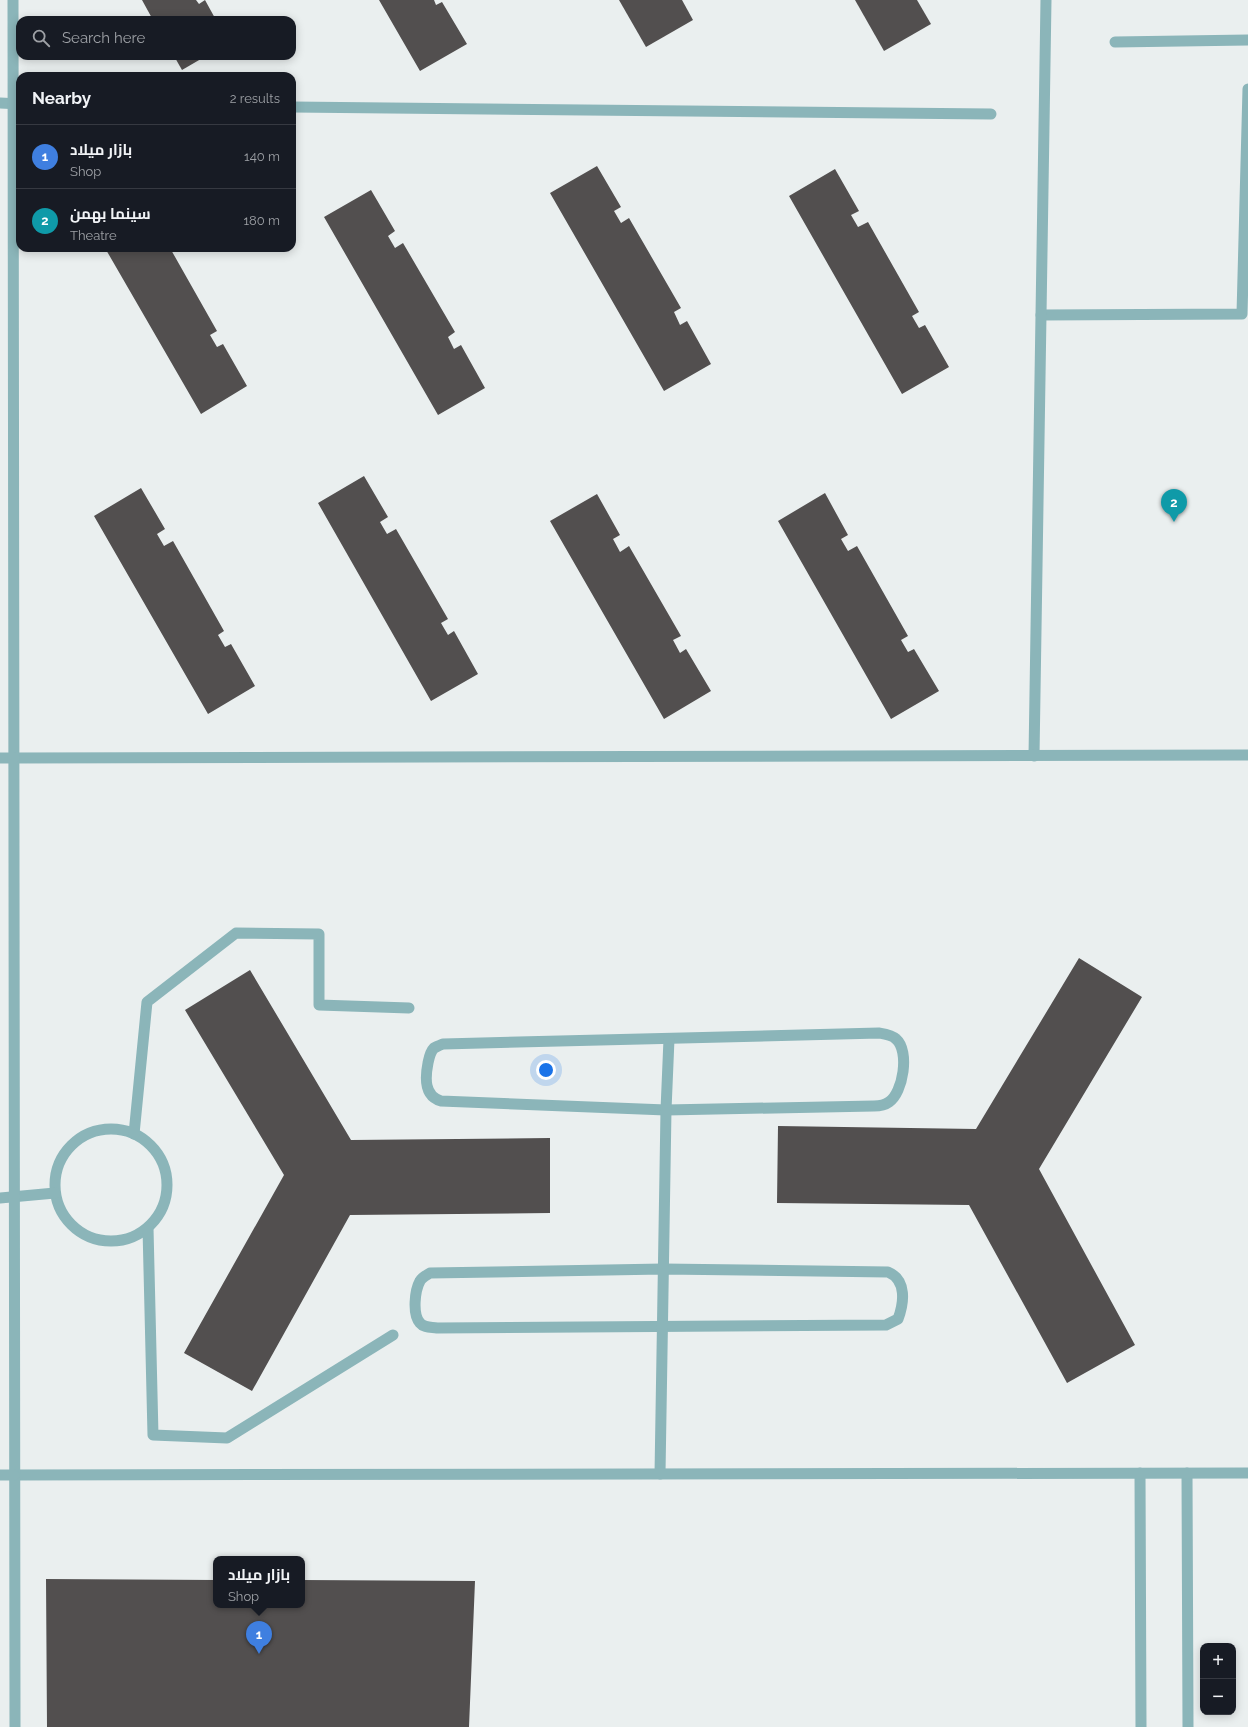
<!DOCTYPE html>
<meta charset="utf-8">
<style>
body{margin:0;font-family:Raleway,Cairo,sans-serif;background:#242831;color:#f1f3f6}
.controls{position:absolute;right:12px;bottom:12px;display:grid;overflow:hidden;border-radius:8px;box-shadow:0 2px 10px #0003}
.controls button{width:36px;height:36px;display:grid;place-items:center;padding:0;border:0;border-bottom:1px solid #363941;background:#171b24;color:#f1f3f6;font:20px sans-serif}
.you{position:absolute;left:546px;top:1070px;width:14px;height:14px;margin:-10px;border:3px solid #fff;border-radius:50%;background:#1a73e8;box-shadow:0 0 0 6px #1a73e833}
.badge{display:grid;place-items:center;width:26px;height:26px;border-radius:50%;background:#d797aa;color:#fff;font-size:13px;font-weight:700}
.pin{position:absolute;translate:-50% -33px;filter:drop-shadow(0 1px 2px #0008)}
.pin::after{content:'';position:absolute;top:21px;width:14px;height:12px;background:inherit;clip-path:polygon(0 0,100% 0,50% 100%)}
.popup{position:absolute;left:213px;top:1556px;width:92px;height:52px;box-sizing:border-box;display:grid;place-content:center;border-radius:8px;background:#171b24;filter:drop-shadow(0 1px 3px #0005);font-size:13px;white-space:nowrap;color:#9ea1a6}
.popup b{font-size:15px;color:#f1f3f6}
.popup::after{content:'';position:absolute;left:50%;top:100%;margin-left:-8px;border:8px solid transparent;border-top-color:#171b24}
.list{margin:0;padding:0;list-style:none}
h2{display:flex;justify-content:space-between;align-items:center;height:52px;margin:0;padding:0 16px;font-size:17px}
h2 small{font-size:13px;font-weight:400;color:#9ea1a6}
.list li{display:grid;grid-template-columns:26px 1fr auto;gap:12px;align-items:center;box-sizing:border-box;height:64px;padding:0 16px;border-top:1px solid #363941}
.list b{display:block;font-size:15px;white-space:nowrap}
.list p{margin:0;font-size:13px;white-space:nowrap;color:#9ea1a6}
.list em{font-size:13px;font-style:normal;color:#9ea1a6}
.icon{flex:none;width:22px;height:22px;fill:none;stroke:currentColor;stroke-width:2;stroke-linecap:round;stroke-linejoin:round}
.map{position:relative;flex:none;width:1248px;height:1727px;overflow:hidden}
.search{position:absolute;background:#171b24;box-shadow:0 2px 10px #0003;left:16px;top:16px;width:280px;height:44px;display:flex;align-items:center;gap:10px;box-sizing:border-box;padding:0 14px;border-radius:12px;color:#9ea1a6;font-size:15px}
.panel{position:absolute;background:#171b24;box-shadow:0 2px 10px #0003;left:16px;top:72px;width:280px;height:180px;border-radius:12px}
.map>svg:first-child{display:block}
</style>
<div class="map">
<svg width="1248" height="1727" viewBox="0 0 1248 1727">
<rect width="100%" height="100%" fill="#eaefef"/>
<g fill="#524f4f">
<path d="M142,0H196L199,4L205,0L216,20H153Z"/>
<path d="M379,0H434L436,5L442,2L467,44L420,71Z"/>
<path d="M619,0H682L693,20L646,47Z"/>
<path d="M855,0H917L931,24L884,51Z"/>
<path d="M174,56H206L182,70Z"/>
<path d="M597,166L621,207L614,211L621,223L629,218L681,308L674,312L680,325L687,321L711,364L664,391L550,193Z"/>
<path d="M835,169L859,211L851,215L858,227L868,222L919,312L912,316L919,328L925,325L949,367L902,394L789,196Z"/>
<path d="M371,190L395,231L388,236L395,248L403,243L455,332L448,337L454,349L461,345L485,388L438,415L324,217Z"/>
<path d="M105,248H170L217,331L210,335L217,347L223,344L247,386L201,414Z"/>
<path d="M364,476L388,517L380,522L387,534L396,529L448,619L441,623L448,635L454,631L478,674L431,701L318,503Z"/>
<path d="M141,488L165,529L157,534L164,546L173,541L224,631L218,635L225,647L231,644L255,686L208,714L94,516Z"/>
<path d="M825,493L848,535L841,539L848,551L857,546L908,636L901,640L908,652L914,649L939,691L891,719L778,521Z"/>
<path d="M597,494L620,535L613,539L620,552L629,546L681,636L673,640L680,653L686,649L711,691L664,719L550,521Z"/>
<path d="M1079,958L1142,997L1039,1169L1135,1345L1067,1383L969,1205L777,1203L778,1126L976,1129Z"/>
<path d="M250,970L351,1140L550,1138V1213L350,1215L252,1391L184,1353L284,1175L185,1010Z"/>
<path d="M46,1579L216,1580V1605H302V1580L475,1581L469,1727H47Z"/>
</g>
<g fill="none" stroke-linecap="round" stroke-linejoin="round">
<g stroke="#8bb5b9" stroke-width="11">
<path d="M1115,42L1248,40"/>
<path d="M0,103L20,104"/>
<path d="M292,107L991,114"/>
<path d="M1041,315L1242,314L1248,89"/>
<path d="M1034,756L1046,0"/>
<path d="M14,758L1248,755"/>
<path d="M879,1033C885,1034 892,1035 896,1039C910,1051 903,1093 889,1102C885,1105 879,1106 874,1106L666,1110L441,1101C424,1096 425,1078 428,1063C429,1058 430,1052 434,1048C436,1047 440,1045 443,1044Z"/>
<circle cx="111" cy="1185" r="56"/>
<path d="M134,1134L147,1002L236,933L319,934V1005L409,1008"/>
<path d="M0,1198L55,1193"/>
<path d="M148,1228L153,1435L227,1438L393,1335"/>
<path d="M663,1269L888,1272C907,1280 904,1303 898,1319L886,1325L437,1328C431,1327 424,1328 420,1323C412,1314 415,1290 420,1281C422,1277 427,1275 430,1273Z"/>
<path d="M1140,1473L1141,1727"/>
<path d="M1187,1473L1188,1727"/>
<path d="M660,1474L666,1110L669,1039"/>
<path d="M14,1475L1248,1473"/>
</g>
<g stroke="#8bb5b9" stroke-width="11">
<path d="M13,0L15,1727"/>
<path d="M0,758H14"/>
<path d="M0,1475H14"/>
</g>
</g>
</svg>
<div class="controls">
<button>+</button>
<button>−</button>
</div>
<div class="you"></div>
<div class="pin badge" style="left:259px;top:1654px;background:#3f7fe0">1</div>
<div class="popup"><b>بازار میلاد</b>Shop</div>
<div class="pin badge" style="left:1174px;top:522px;background:#0f9aa8">2</div>
<div class="search"><svg class="icon" aria-label="search" viewBox="0 0 24 24"><circle cx="10" cy="10" r="6"/><path d="M15 15l6 6"/></svg>Search here</div>
<section class="panel">
<h2>Nearby<small>2 results</small></h2>
<ul class="list">
<li><span class="badge" style="background:#3f7fe0">1</span><div><b>بازار میلاد</b><p>Shop</p></div><em>140 m</em></li>
<li><span class="badge" style="background:#0f9aa8">2</span><div><b>سینما بهمن</b><p>Theatre</p></div><em>180 m</em></li>
</ul>
</section>
</div>
